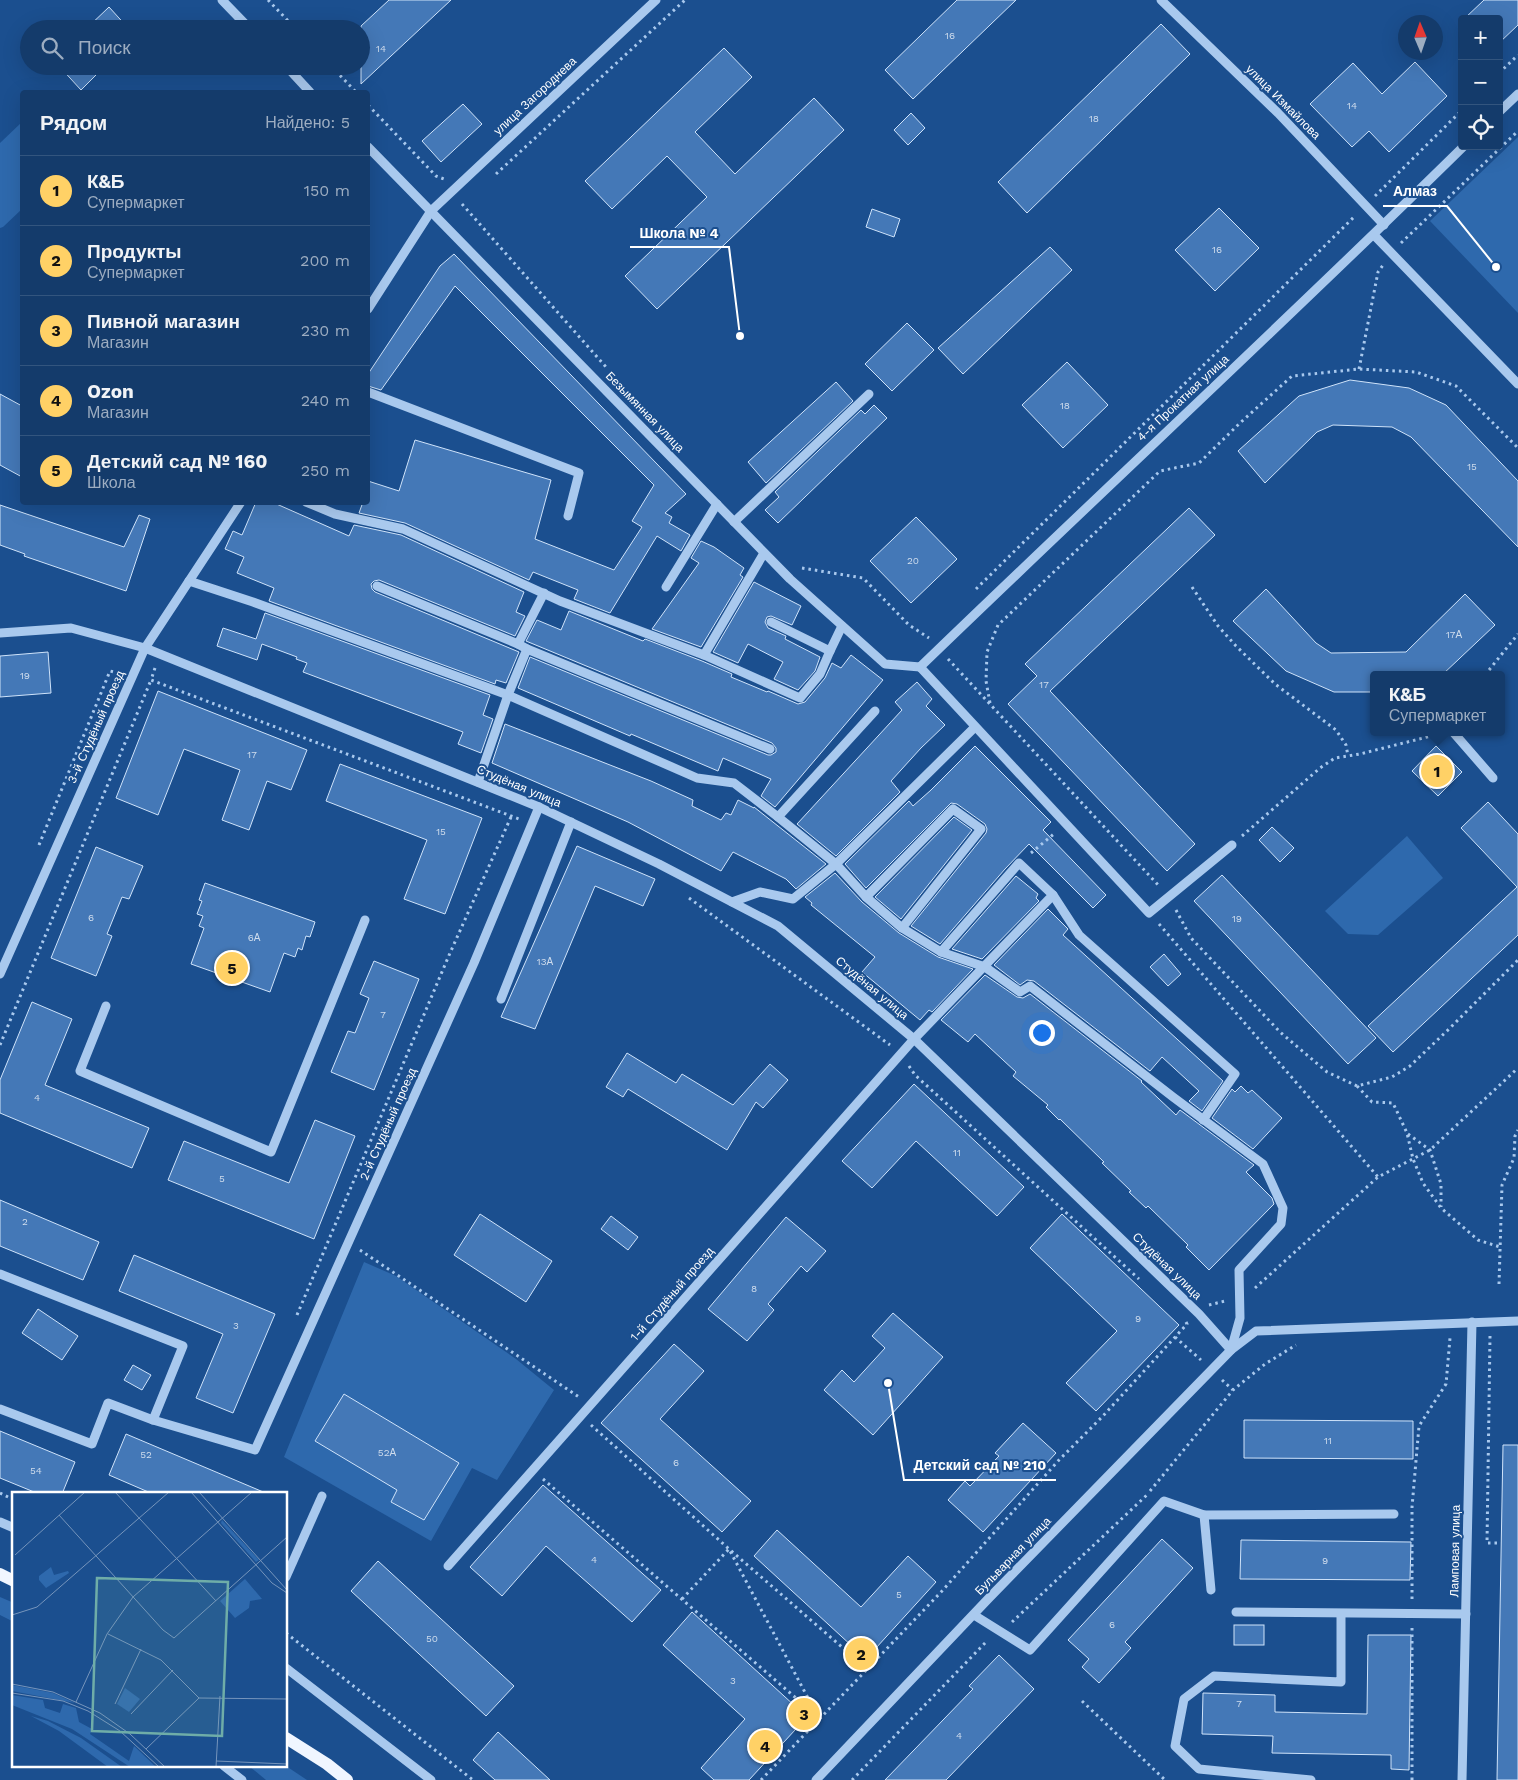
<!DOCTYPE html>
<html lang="ru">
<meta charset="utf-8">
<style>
body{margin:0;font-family:"Work Sans",sans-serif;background:#214673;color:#f1f3f6}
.controls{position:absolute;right:15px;top:15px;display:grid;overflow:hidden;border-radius:5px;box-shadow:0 5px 20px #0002}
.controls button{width:45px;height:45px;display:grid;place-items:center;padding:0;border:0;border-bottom:1px solid #33557e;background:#143b6b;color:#f1f3f6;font:25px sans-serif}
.compass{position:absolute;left:1398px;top:15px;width:45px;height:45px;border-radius:50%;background:#143b6b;box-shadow:0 5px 20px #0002;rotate:358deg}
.you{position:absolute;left:1041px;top:1032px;width:18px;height:18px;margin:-12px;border:4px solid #fff;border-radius:50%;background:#1a73e8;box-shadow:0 0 0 8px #1a73e833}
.badge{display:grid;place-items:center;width:32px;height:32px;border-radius:50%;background:#ffd166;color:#111;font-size:16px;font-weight:700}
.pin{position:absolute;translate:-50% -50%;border:2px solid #fff;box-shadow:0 1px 5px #0006}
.popup{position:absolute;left:1370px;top:671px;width:135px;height:65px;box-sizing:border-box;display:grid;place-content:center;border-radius:5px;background:#143b6b;filter:drop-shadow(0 1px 4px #0005);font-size:16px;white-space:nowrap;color:#9dadc1}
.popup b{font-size:19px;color:#f1f3f6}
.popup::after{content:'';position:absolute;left:50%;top:100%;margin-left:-10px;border:10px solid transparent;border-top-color:#143b6b}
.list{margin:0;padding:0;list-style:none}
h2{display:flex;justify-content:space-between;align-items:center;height:65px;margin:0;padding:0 20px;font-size:21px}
h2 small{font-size:16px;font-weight:400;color:#9dadc1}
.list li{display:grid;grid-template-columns:32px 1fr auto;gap:15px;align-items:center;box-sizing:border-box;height:70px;padding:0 20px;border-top:1px solid #33557e}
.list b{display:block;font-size:19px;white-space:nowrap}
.list p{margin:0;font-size:16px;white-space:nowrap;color:#9dadc1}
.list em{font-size:16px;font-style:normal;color:#9dadc1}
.icon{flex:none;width:28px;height:28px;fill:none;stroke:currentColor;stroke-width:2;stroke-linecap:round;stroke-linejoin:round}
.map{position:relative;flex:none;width:1518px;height:1780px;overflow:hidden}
.search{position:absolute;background:#143b6b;box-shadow:0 5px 20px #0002;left:20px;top:20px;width:350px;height:55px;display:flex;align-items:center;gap:12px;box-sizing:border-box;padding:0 18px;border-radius:28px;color:#9dadc1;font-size:19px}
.panel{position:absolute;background:#143b6b;box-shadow:0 5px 20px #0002;left:20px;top:90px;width:350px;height:415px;border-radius:5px}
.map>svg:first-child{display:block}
</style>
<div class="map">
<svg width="1518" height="1780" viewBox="0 0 1518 1780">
<rect width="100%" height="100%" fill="#1b4f8f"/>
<g fill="#2e69ad">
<path d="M22,122V209L3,227L0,228V143Z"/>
<path d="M1518,137V313L1430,221Z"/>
<path d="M1407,836L1443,878L1378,935L1348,934L1325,911Z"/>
<path d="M364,1262L396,1276L516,1359L554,1390L497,1480L472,1468L431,1541L284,1457Z"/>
<path d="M0,1597L14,1603V1622L0,1615Z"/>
<path d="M249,1766H286L307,1780H266Z"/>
</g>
<g fill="#4478b7" stroke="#cfe3fa">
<path d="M389,0H451L361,84V26Z"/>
<path d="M957,0H1016L913,99L885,70Z"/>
<path d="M1484,0H1518V25L1499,43V19H1464Z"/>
<path d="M109,7L129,29H86Z"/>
<path d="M1161,24L1190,54L1027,213L998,182Z"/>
<path d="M724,48L752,77L695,132L735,174L814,98L844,130L657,309L625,276L707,197L667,156L612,209L585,181Z"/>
<path d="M1415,62L1447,96L1389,152L1369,131L1352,147L1310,104L1353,63L1382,94Z"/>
<path d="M59,66H105L81,90Z"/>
<path d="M463,104L482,124L441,162L422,141Z"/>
<path d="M911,113L925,128L908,145L894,130Z"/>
<path d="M1219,208L1259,248L1215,291L1175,250Z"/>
<path d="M872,209L900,219L894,237L866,227Z"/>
<path d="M1050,247L1072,270L963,374L938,348Z"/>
<path d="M454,254L686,494L665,513L672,517L669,523L690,535L681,551L657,536L610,613L574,599L578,590L533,572L529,580L405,523L359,513L363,502H368V481L399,491L415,440L551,480L535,539L614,570L642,527L632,521L654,485L455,286L381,390L368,386V374L440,266Z"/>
<path d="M907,323L934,350L892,391L865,364Z"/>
<path d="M1067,362L1108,405L1063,448L1022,405Z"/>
<path d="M1350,380L1409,388L1446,405L1518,481V547L1411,437L1392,427L1333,425L1317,432L1265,483L1238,451L1299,396Z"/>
<path d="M836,382L853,401L766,483L748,462Z"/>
<path d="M0,394L22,406V477L0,465Z"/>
<path d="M874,405L887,418L778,523L765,510L779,497L775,492L861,410L865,414Z"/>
<path d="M256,502H272L349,536L354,525L401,535L524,592L516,612L525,616L515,636L379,580L374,581L371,584L372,589L375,592L519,652L506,683L496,680L495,684L269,601L274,588L237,573L244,557L225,549L233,531L242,535Z"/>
<path d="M0,505L124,547L139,515L150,519L126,591L24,556L25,554L0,545Z"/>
<path d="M1189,508L1215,535L1050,691L1195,844L1167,871L1008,704L1037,676L1025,664Z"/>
<path d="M916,517L957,559L911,603L870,561Z"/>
<path d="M701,541L714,547L744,568L740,575L743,577L701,647L652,629L699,563L691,558Z"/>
<path d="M754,582L801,606L792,625L771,616L767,617L765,622L768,628L786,636L785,639L820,657L815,671L798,690L774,679L783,662L748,644L738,663L713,652Z"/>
<path d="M1266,589L1316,643L1331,653L1406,652L1465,594L1495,625L1442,675H1373V692H1334L1286,671L1233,621Z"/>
<path d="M569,611L643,641L645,639L702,661L732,674L731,677L767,692L768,691L798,704L805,702L825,678L832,663L841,668L851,655L883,680L775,807L761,796L771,779L723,758L718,771L631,734L630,736L518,688L530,657L768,755H771L776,752V748L772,743L526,641L537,620L561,630Z"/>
<path d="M265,613L490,695L483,715L493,719L481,753L458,744L463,732L303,672L307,663L296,659L297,657L262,644L257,660L217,646L223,628L256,639Z"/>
<path d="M48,652L51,693L0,697V656Z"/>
<path d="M917,682L932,699L926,706L945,725L921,748L891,781L900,792L836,856L797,824L902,710L895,702Z"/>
<path d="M158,691L307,750L291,790L267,781L249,830L222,820L240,770L184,749L158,815L116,798Z"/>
<path d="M505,724L651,781L693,800L692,806L721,820L726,813L731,815L738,800L754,808V807L826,864L796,889L786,879L733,852L721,871L628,822L492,763Z"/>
<path d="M975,746L1051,822L1043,830L1106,895L1093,908L1029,844L1005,869L940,944L911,926L986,833L987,829L985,824L957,804L951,803L866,888L845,864L909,801L913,806L931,790Z"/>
<path d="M1436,746L1462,772L1438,796L1412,771Z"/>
<path d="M340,764L482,818L445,914L404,899L427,840L326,801Z"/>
<path d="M1488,802L1518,834V935L1393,1052L1368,1026L1517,887L1461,828Z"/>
<path d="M954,817L972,830L901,919L875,897Z"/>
<path d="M1272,827L1294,848L1280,862L1259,840Z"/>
<path d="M577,846L655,879L643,906L595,886L535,1029L501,1017Z"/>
<path d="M96,847L143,866L129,899L122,897L107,934L112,936L96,976L51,958Z"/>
<path d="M835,873L862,902L899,933L938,957L973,969L932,1012L929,1010L920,1020L862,972L875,957L811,905L812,903L805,897Z"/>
<path d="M1222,875L1376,1038L1348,1064L1194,901Z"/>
<path d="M1016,876L1038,894L1036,898L1039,901L982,959L952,949Z"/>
<path d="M205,883L315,922L310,937L306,936L302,950L298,948L295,957L284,953L270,992L191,964L204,928L199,926L203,916L197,914L202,901L199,900Z"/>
<path d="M1048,909L1068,929L1063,935L1223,1081L1202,1111L1189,1101L1199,1091L1162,1057L1150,1071L1034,981L1027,980L1020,985L994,965Z"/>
<path d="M1164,954L1181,974L1168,986L1150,967Z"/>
<path d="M374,961L419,979L374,1090L331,1072L348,1031L355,1033L369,998L360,994Z"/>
<path d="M985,975L1017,997L1023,998L1030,994L1142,1081L1141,1082L1176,1115L1180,1110L1254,1165L1246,1172L1272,1198L1274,1204L1209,1270L1186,1247L1188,1245L1148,1206L1146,1208L1129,1192L1131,1191L1102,1163L1104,1162L1060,1119L1059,1120L1046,1107L1048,1105L1013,1076L1016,1072L975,1034L968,1042L941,1020Z"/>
<path d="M32,1002L72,1019L45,1085L149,1128L132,1168L0,1113V1080Z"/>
<path d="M627,1053L676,1083L682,1074L733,1105L770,1064L788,1080L763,1108L756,1102L727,1150L628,1089L623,1097L606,1087Z"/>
<path d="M914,1084L1024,1187L997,1216L916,1141L872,1188L842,1161Z"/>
<path d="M1241,1086L1248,1093L1252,1090L1282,1118L1253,1149L1212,1118L1232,1089L1235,1092Z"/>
<path d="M315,1120L355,1136L314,1239L168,1180L184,1141L289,1183Z"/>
<path d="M0,1200L99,1242L83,1280L0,1246Z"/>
<path d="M480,1214L552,1261L526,1302L454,1255Z"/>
<path d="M1062,1214L1179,1325L1096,1411L1066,1383L1117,1331L1030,1248Z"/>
<path d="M611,1216L638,1237L628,1250L601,1229Z"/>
<path d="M786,1217L826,1251L807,1272L801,1266L768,1304L774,1310L747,1341L708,1309Z"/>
<path d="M134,1255L275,1314L233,1413L196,1398L223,1334L119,1291Z"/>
<path d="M38,1309L78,1336L62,1360L22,1333Z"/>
<path d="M893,1313L943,1357L873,1435L824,1390L842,1370L854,1382L885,1348L872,1336Z"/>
<path d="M674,1344L704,1371L660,1419L751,1501L722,1532L601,1423Z"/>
<path d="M133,1365L151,1375L142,1390L124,1380Z"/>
<path d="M344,1394L459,1463L424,1520L391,1502L397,1490L315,1441Z"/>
<path d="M1244,1420L1413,1421V1459L1244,1458Z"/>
<path d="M1023,1423L1056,1453L983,1532L948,1500L965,1481L970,1486L999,1456L995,1453Z"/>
<path d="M0,1431L75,1462L62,1494H39L0,1478Z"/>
<path d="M126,1434L268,1494H153L109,1475Z"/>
<path d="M1503,1445H1518V1780H1497Z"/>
<path d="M543,1485L661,1590L632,1622L546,1546L502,1596L470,1567Z"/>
<path d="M777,1530L861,1607L908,1556L936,1582L866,1659L754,1556Z"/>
<path d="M1162,1539L1193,1568L1125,1642L1131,1648L1099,1683L1082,1667L1089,1659L1068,1640Z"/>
<path d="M1241,1540L1411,1542L1410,1580L1240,1579Z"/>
<path d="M378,1561L514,1686L486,1716L351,1591Z"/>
<path d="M692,1612L807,1717L749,1780H714L701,1768L745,1719L663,1645Z"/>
<rect x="1234" y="1625" width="30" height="20"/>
<path d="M1368,1635H1411L1409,1770L1391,1769V1755L1272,1753L1273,1736L1202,1734L1203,1693L1275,1695V1712L1367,1714Z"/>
<path d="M999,1655L1034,1689L946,1780H885L973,1689L969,1686Z"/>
<path d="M498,1732L550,1780H495L473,1760Z"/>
</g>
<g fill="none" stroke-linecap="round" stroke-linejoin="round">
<g stroke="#a9c9ee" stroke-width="3" stroke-dasharray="2.5 4" stroke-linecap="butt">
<path d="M268,0L296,29"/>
<path d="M331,66L356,92"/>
<path d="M1499,73L1518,55"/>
<path d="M368,105L436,176L444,179"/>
<path d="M496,174L685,0"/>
<path d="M1375,196L1462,110"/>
<path d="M462,204L606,367"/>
<path d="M1401,243L1518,131"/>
<path d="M1359,369L1378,272L1383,265"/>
<path d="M802,568L863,578L909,625L929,638"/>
<path d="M1192,587L1218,626L1236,646L1275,684L1336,730L1346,745L1348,756"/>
<path d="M976,589L1355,216"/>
<path d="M948,659L1160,887"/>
<path d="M155,668L151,680L519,819"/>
<path d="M1485,675L1518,634"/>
<path d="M990,703L986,681L987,652L998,625L1160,471L1199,463L1240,423L1292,376L1359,369L1416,372L1456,386L1518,448"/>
<path d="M1242,836L1320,768L1335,758L1360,754L1439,734"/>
<path d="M39,845L110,671L118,673"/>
<path d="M1031,853L1055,833"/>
<path d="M689,898L890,1045"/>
<path d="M1176,910L1191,938L1280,1032L1327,1072L1357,1086L1392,1077L1410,1066L1450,1028L1518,960"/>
<path d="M1159,924L1378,1177"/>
<path d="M0,1045L151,680"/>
<path d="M909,1066L915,1075L1139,1279"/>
<path d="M1357,1086L1372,1102L1393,1103L1407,1133L1413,1159L1423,1183L1441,1208L1478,1240L1500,1247"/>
<path d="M1408,1134L1430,1150L1441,1184V1207"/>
<path d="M360,1250L579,1397"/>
<path d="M1499,1284L1502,1185L1514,1158L1515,1136L1518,1130"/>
<path d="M1255,1288L1378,1177L1430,1150L1518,1068"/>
<path d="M1209,1305L1225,1301"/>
<path d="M297,1315L450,953L511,817"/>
<path d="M1490,1336L1487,1543H1501"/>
<path d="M1175,1337L1201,1360"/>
<path d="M1222,1380L1233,1390"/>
<path d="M591,1425L729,1549L866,1668"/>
<path d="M543,1479L819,1718"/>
<path d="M1150,1491L1233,1390L1265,1364L1296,1345"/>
<path d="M0,1493L14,1500"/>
<path d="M682,1599L729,1549L817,1715"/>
<path d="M1412,1599V1507L1419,1426L1446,1384L1450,1338"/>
<path d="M1012,1622L1149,1493"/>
<path d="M286,1633L473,1780"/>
<path d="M1082,1701L1165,1780"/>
<path d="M761,1780L942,1591L1059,1460L1102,1417L1187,1324L1186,1322"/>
<path d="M852,1780L987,1641"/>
<path d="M1412,1780V1627"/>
</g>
<g stroke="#a9c9ee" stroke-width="9">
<path d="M222,0L250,29"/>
<path d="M1161,0L1278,113L1384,225"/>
<path d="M286,66L310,92"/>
<path d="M1499,112L1518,94"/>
<path d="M368,147L790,579L885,664L920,667"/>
<path d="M1374,235L1518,384"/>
<path d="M368,309L431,211L656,0"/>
<path d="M368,392L579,473L568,516"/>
<path d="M306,502L335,514L403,529L560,601L704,655"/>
<path d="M734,522L869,394"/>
<path d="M764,553L704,655L800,698L820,674L830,651"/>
<path d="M189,581L253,602L508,695L478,782"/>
<path d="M377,586L518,644"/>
<path d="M666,587L717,504"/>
<path d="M544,593L518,644L527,649L508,695L697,778L734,783L778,817L875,711"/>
<path d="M771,622L830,651L842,626"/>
<path d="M0,633L71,628L145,648L539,807L659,864L778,926L914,1039L1199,1314L1231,1350L1256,1331L1518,1321"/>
<path d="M527,649L770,749"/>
<path d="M920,667C1100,493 1285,322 1464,146"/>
<path d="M920,667L1149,913L1232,845"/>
<path d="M1453,732L1493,778"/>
<path d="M778,817L836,864L975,727"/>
<path d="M1053,895L1079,935L1235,1074L1203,1120"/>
<path d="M866,897L953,809L981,829L902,928"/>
<path d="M732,902L760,892L793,899L836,864L866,897L902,928L941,952L985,967L1020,992L1030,986L1173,1097L1263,1164L1283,1208L1281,1224L1239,1270L1240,1318L1231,1350L989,1598L816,1780"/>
<path d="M0,974L145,648L241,502"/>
<path d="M501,999L571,822"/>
<path d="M106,1006L80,1071L271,1152L365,920"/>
<path d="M0,1274L183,1346L153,1420"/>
<path d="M0,1409L92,1444L108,1403L153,1420L255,1450L474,963L539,807"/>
<path d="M1204,1515L1211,1590"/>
<path d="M0,1522L14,1528"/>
<path d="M448,1566L914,1039L1053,895L1019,863L941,952"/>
<path d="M286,1577L322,1496"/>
<path d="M1236,1612L1466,1614"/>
<path d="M974,1615L1030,1650L1164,1501L1204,1515L1394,1514"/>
<path d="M286,1668L431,1780"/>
<path d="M224,1766L242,1780"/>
<path d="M1311,1780L1199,1769L1175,1746L1184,1699L1214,1676L1341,1682V1614"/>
<path d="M1462,1780L1472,1322"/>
</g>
<g stroke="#f0f6ff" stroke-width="12">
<path d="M0,1574L14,1581"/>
<path d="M286,1738L327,1764L347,1780"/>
</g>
</g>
<g text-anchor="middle" stroke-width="4" stroke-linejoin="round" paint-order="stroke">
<g font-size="10" fill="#d0dded">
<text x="950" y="39">16</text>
<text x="381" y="52">14</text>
<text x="1352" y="109">14</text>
<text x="1094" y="122">18</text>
<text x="1217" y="253">16</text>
<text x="1065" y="409">18</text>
<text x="1472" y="470">15</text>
<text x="913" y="564">20</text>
<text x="1454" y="638">17А</text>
<text x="25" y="679">19</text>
<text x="1044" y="688">17</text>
<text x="252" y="758">17</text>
<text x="441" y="835">15</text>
<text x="91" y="921">6</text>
<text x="1237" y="922">19</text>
<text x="254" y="941">6А</text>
<text x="545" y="965">13А</text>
<text x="383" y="1018">7</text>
<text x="37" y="1101">4</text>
<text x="957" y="1156">11</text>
<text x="222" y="1182">5</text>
<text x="25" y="1225">2</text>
<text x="754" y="1292">8</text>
<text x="1138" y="1322">9</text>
<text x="236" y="1329">3</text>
<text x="1328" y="1444">11</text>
<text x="387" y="1456">52А</text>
<text x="146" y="1458">52</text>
<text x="676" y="1466">6</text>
<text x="36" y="1474">54</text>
<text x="594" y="1563">4</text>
<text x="1325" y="1564">9</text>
<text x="899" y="1598">5</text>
<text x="1112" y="1628">6</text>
<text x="432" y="1642">50</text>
<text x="733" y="1684">3</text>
<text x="1239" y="1707">7</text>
<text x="959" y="1739">4</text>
</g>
<g font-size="12" fill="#fff" stroke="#1b4f8f">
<text transform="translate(535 96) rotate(-43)" y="4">улица Загороднева</text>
<text transform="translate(1283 102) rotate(45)" y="4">улица Измайлова</text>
<text transform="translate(1183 398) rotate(-43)" y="4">4-я Прокатная улица</text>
<text transform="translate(645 412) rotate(46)" y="4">Безымянная улица</text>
<text transform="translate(96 727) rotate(-66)" y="4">3-й Студёный проезд</text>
<text transform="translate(519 786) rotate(23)" y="4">Студёная улица</text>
<text transform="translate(872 988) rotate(40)" y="4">Студёная улица</text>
<text transform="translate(388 1124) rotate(-66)" y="4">2-й Студёный проезд</text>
<text transform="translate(1167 1266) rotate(44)" y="4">Студёная улица</text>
<text transform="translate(672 1294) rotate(-49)" y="4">1-й Студёный проезд</text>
<text transform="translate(1455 1551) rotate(-89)" y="4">Ламповая улица</text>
<text transform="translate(1013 1556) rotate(-46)" y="4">Бульварная улица</text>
</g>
</g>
<g transform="translate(12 1492)">
<rect width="275" height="275" fill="#1b4f8f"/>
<path d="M210,28L247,68L244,70L209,31ZM39,75L42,83L56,79L57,81L34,96L27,88V84ZM233,87L250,107L238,109L237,116L223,126L208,109ZM0,193L41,201L63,211L0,199ZM113,196L128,207L117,220L105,212ZM0,203L31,208L33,216L48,221L51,212L64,216L67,230L80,237L78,242L117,269L122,254L144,275H118L60,237L0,213ZM19,224L36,229L69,246L110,275H96L47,239Z" fill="#2e69ad"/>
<path fill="none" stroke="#7695bc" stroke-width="1" d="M103,0L204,109M179,0L260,91L275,101M187,0L275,98M47,23L151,138L162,146L275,45M3,63L73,0M0,123L25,115L157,0M96,142L149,168L187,206L275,207M0,192L41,200L88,221L118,242L153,275M0,201L51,209L76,219L108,239L147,275M64,210L95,142L121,105L240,0M103,212L129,157M119,222L161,178M134,257L187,206M204,269L275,272M204,275L208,204"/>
<path fill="#6fada8" fill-opacity="0.15" stroke="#6fada8" stroke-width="2.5" d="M85,86L216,90L210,244L80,239Z"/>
<rect width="275" height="275" fill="none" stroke="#fff" stroke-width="2.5"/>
</g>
<path fill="none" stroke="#fff" stroke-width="2" d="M1496 267L1447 206H1383M740 336L729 247H630M888 1383L904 1480H1056"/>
<g fill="#fff" stroke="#1b4f8f" stroke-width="2">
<circle cx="1496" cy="267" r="5"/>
<circle cx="740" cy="336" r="5"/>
<circle cx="888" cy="1383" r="5"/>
</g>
<g font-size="14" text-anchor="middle" font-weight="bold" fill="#fff" stroke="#1b4f8f" stroke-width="4" stroke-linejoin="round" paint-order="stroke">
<text x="1415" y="196">Алмаз</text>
<text x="679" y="238">Школа № 4</text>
<text x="980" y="1470">Детский сад № 210</text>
</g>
</svg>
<div class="controls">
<button>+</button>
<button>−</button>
<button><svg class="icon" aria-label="locate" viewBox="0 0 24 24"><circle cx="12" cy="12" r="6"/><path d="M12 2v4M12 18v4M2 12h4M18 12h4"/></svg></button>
</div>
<svg class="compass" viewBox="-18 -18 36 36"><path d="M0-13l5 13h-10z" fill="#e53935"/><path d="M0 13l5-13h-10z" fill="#9dadc1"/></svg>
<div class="you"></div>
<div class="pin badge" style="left:1437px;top:771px">1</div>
<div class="popup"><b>К&amp;Б</b>Супермаркет</div>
<div class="pin badge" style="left:861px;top:1654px">2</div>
<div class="pin badge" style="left:804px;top:1714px">3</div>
<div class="pin badge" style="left:765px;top:1746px">4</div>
<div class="pin badge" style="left:232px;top:968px">5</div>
<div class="search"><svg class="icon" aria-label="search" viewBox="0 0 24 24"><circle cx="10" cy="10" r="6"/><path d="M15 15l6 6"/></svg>Поиск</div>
<section class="panel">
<h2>Рядом<small>Найдено: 5</small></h2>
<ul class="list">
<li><span class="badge">1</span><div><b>К&amp;Б</b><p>Супермаркет</p></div><em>150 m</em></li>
<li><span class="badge">2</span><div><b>Продукты</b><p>Супермаркет</p></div><em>200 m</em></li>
<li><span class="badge">3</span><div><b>Пивной магазин</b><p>Магазин</p></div><em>230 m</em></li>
<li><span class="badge">4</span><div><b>Ozon</b><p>Магазин</p></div><em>240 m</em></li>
<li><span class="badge">5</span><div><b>Детский сад № 160</b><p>Школа</p></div><em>250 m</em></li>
</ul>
</section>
</div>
